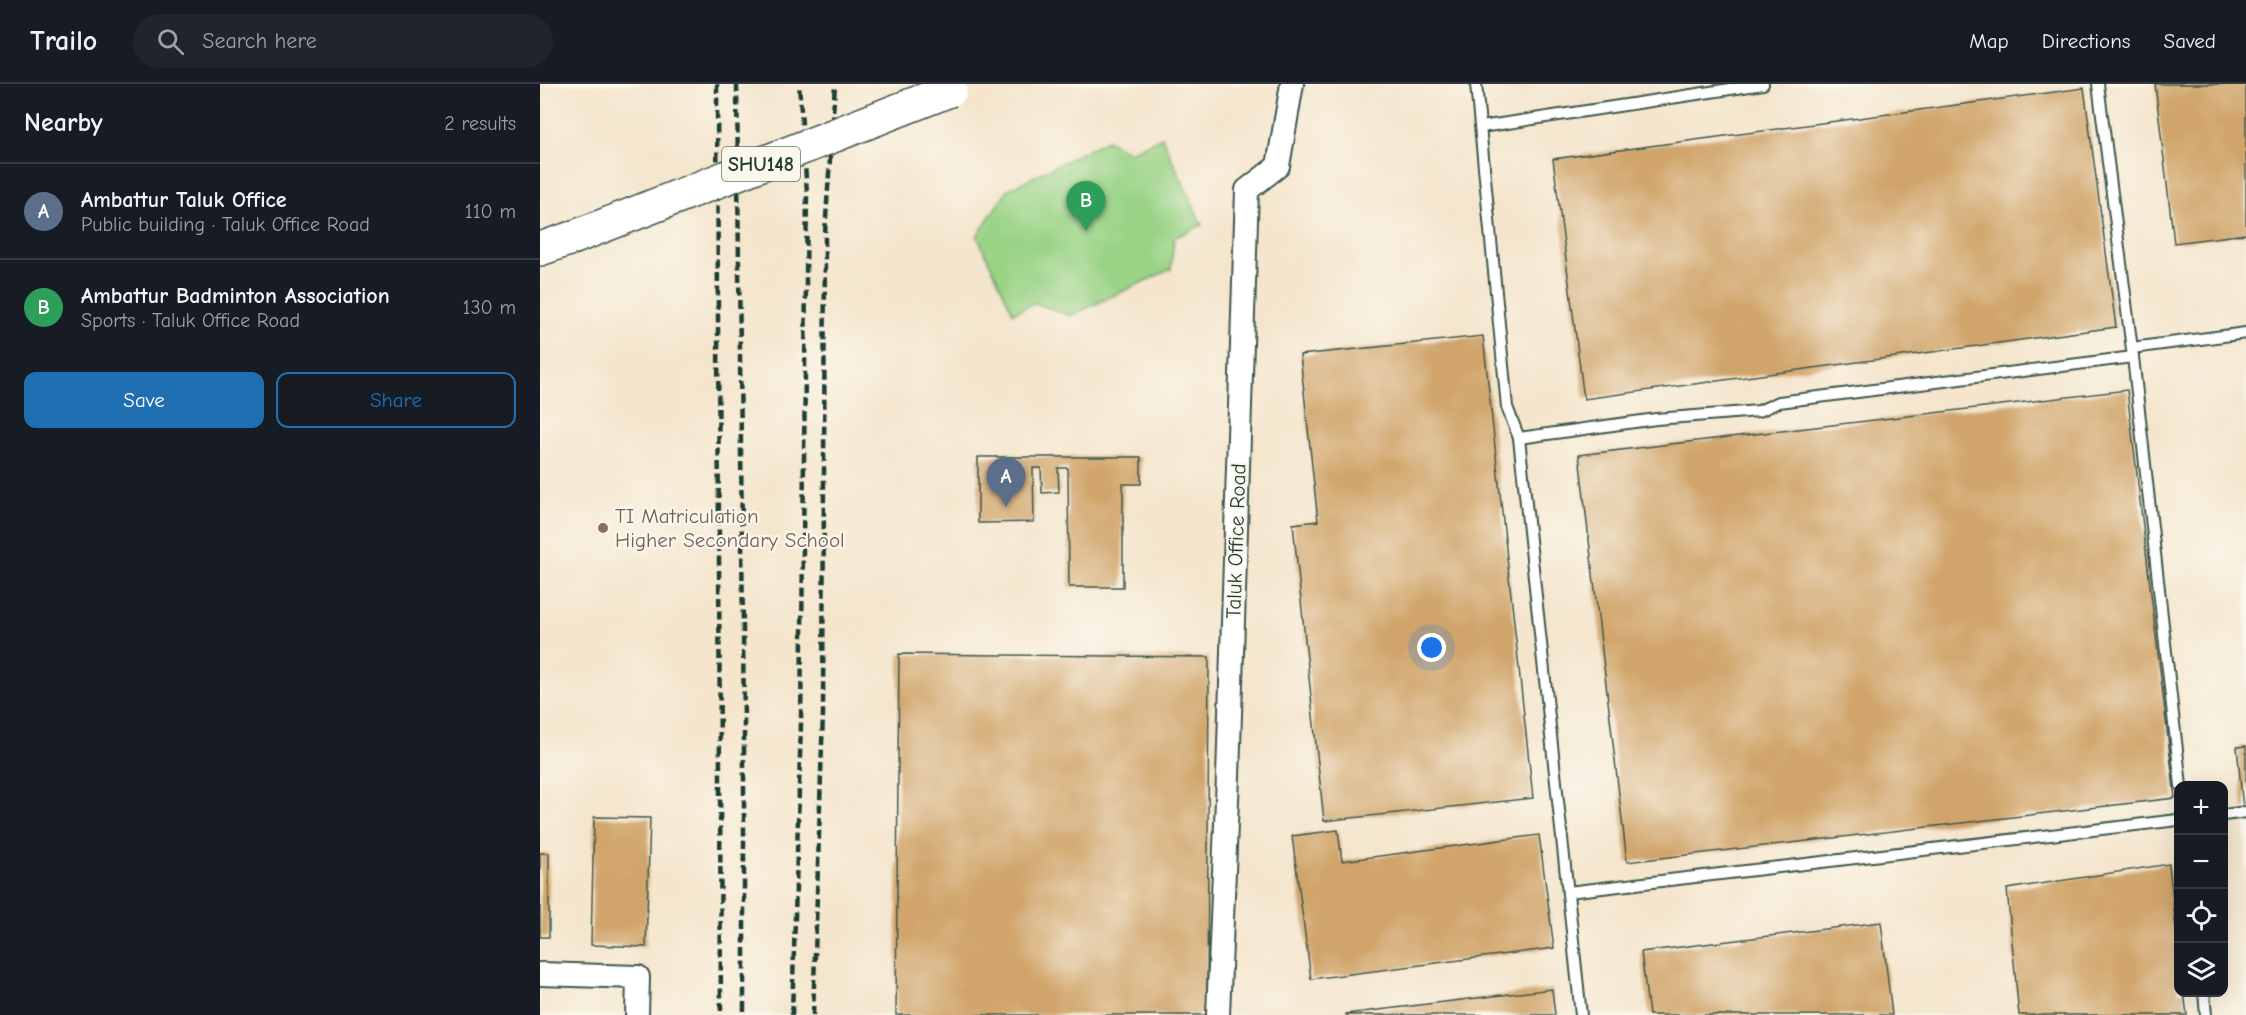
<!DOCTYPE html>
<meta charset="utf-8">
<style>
body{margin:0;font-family:"Comic Neue",sans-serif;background:#20242c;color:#f1f3f6}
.controls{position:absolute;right:18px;bottom:18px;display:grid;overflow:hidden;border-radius:12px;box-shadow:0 6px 24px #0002}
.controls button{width:54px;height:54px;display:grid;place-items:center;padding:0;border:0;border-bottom:2px solid #363941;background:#171b24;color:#f1f3f6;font:30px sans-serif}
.you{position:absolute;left:892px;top:564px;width:21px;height:21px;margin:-15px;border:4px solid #fff;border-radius:50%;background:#1a73e8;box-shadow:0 0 0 9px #1a73e833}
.badge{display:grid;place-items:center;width:39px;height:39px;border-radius:50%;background:#1f6fb2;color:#fff;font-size:20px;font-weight:700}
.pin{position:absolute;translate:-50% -50px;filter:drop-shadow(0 2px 3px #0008)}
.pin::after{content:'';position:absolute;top:32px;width:21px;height:18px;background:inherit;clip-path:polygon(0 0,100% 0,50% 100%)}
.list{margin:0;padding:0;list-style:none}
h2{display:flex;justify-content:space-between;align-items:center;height:78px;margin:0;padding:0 24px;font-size:26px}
h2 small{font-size:20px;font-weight:400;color:#9ea1a6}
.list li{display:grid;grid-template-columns:39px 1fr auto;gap:18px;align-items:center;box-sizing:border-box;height:96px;padding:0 24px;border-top:2px solid #363941}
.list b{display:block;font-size:22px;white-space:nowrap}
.list p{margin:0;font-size:20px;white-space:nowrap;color:#9ea1a6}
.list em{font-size:20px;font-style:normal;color:#9ea1a6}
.actions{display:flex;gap:12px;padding:18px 24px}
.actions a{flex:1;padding:14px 0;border:2px solid #1f6fb2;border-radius:12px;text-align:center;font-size:21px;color:#1f6fb2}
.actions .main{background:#1f6fb2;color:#fff}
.icon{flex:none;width:33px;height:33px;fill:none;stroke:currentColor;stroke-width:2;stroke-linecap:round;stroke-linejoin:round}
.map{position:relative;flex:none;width:1706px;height:931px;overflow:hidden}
header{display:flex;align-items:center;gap:36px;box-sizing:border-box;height:84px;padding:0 30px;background:#171b24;border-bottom:2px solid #363941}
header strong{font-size:28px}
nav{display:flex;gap:33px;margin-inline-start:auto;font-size:21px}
.search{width:420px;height:54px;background:#20242c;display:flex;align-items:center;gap:15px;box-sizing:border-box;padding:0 21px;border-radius:33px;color:#9ea1a6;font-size:22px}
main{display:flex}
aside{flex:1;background:#171b24}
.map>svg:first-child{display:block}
</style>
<header>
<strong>Trailo</strong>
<div class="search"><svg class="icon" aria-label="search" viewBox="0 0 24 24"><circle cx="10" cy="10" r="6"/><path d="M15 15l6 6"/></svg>Search here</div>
<nav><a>Map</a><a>Directions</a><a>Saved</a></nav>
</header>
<main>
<aside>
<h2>Nearby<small>2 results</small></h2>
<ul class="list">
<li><span class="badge" style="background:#5c6f8a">A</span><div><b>Ambattur Taluk Office</b><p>Public building · Taluk Office Road</p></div><em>110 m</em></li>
<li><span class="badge" style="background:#2e9e5b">B</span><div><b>Ambattur Badminton Association</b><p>Sports · Taluk Office Road</p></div><em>130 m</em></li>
</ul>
<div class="actions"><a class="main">Save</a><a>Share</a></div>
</aside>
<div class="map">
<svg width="1706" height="931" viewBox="0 0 1706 931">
<rect width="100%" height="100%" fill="#fbf7ec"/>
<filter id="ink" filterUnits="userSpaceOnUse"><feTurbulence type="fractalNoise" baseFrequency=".0167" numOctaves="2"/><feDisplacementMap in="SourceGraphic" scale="12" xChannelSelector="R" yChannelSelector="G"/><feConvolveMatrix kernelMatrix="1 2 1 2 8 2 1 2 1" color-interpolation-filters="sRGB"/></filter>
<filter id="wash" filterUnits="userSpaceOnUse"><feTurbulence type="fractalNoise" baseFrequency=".008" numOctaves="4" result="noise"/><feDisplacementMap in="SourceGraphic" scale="24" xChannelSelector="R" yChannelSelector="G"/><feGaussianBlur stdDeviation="1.35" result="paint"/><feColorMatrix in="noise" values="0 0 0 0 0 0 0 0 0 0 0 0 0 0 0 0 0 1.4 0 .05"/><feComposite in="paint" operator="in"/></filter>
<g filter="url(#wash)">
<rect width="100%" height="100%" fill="#f4e5cc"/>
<path fill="#9ad386" stroke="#5c885d" stroke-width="1.5" d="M622,53L662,141L634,154L631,185L530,232L495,219L473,229L437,152L467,106L567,56L590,68Z"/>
<g id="blocks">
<g fill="#d0a46a">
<path d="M1615,0H1706V150L1634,159Z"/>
<path d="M1544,4L1576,243L1044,315L1013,75Z"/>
<path d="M943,252L993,714L784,737L753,440L778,437L760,271Z"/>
<path d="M1587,306L1635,714L1087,778L1039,371Z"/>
<path d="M438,373H601V400H583V503H529L528,384H518L519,408L502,409L501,384H493L494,438L438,439Z"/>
<path d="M359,570L669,573L667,931H356Z"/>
<path d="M1706,662V724H1703L1697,663Z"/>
<path d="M54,733L110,734L106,863L51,861Z"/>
<path d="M798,746L802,777L999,751L1014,864L771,895L752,752Z"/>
<rect x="0" y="769" width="9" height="84"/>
<path d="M1629,780L1638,863V908H1644L1647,931H1479L1467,805Z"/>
<path d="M1341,838L1352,931H1109L1101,868Z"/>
<path d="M1012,905L1015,931H806V930Z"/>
</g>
</g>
</g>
<g filter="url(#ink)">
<use href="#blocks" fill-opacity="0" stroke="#3f564b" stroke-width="1.5"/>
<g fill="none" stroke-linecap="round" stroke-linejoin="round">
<defs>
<g id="lane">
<path d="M936,0L967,323L979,354L1041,931"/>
<path d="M941,43L1223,0"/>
<path d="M1592,264L1706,249"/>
<path d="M1593,273L1641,702"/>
<path d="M979,354L1116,335L1219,327L1239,318L1593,273L1558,0"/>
<path d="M1684,731L1706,728"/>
<path d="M1028,808L1638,736"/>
<path d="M1664,908L1666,931"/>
</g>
<g id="street">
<path d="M0,890L98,893L97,931"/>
<path d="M678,931L688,692L707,106L738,82L752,0"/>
</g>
<path id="highway" d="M0,165L32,154"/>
</defs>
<use href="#lane" stroke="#3f564b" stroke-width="14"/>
<use href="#street" stroke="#3f564b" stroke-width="26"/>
<use href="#highway" stroke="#3f564b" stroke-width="36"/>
<use href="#lane" stroke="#fff" stroke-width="10"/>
<use href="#street" stroke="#fff" stroke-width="22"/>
<use href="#highway" stroke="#fff" stroke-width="33"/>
<g stroke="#1f3d34" stroke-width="4.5" stroke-dasharray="9 4.5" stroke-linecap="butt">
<path d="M177,0L181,931"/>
<path d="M197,0L204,639V931"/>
<path d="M252,931L261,639L267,108L259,0"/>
<path d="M273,931L283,630L285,149L295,0"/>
</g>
<defs>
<path id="highway-bridge" d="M32,154L410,6"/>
</defs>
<use href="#highway-bridge" stroke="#3f564b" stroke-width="36" stroke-linecap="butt"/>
<use href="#highway-bridge" stroke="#fff" stroke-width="33"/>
</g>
</g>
<circle fill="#8d6e63" stroke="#fbf7ec" stroke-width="2" cx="63" cy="444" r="6"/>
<g text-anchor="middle" stroke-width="4.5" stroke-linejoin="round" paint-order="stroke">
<rect fill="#fbf7ec" stroke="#61756b" stroke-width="1.5" x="182" y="63" width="78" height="34" rx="4.5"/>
<g font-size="20" font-weight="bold" fill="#1f3d34">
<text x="221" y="87">SHU148</text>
</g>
<g font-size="21" fill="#785e54" stroke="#fbf7ec" text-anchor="start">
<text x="75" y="439">TI Matriculation<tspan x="75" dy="24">Higher Secondary School</tspan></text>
</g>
<g font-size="21" fill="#1f3d34" stroke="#fbf7ec">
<text transform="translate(696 457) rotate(-88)" y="7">Taluk Office Road</text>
</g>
</g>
</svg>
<div class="controls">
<button>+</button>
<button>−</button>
<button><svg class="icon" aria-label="locate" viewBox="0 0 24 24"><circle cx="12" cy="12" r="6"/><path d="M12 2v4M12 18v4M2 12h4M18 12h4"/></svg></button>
<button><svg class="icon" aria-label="layers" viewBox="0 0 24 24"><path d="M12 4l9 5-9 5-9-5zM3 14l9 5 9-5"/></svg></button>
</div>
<div class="you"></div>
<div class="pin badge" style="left:466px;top:423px;background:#5c6f8a">A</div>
<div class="pin badge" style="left:546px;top:147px;background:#2e9e5b">B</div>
</div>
</main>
